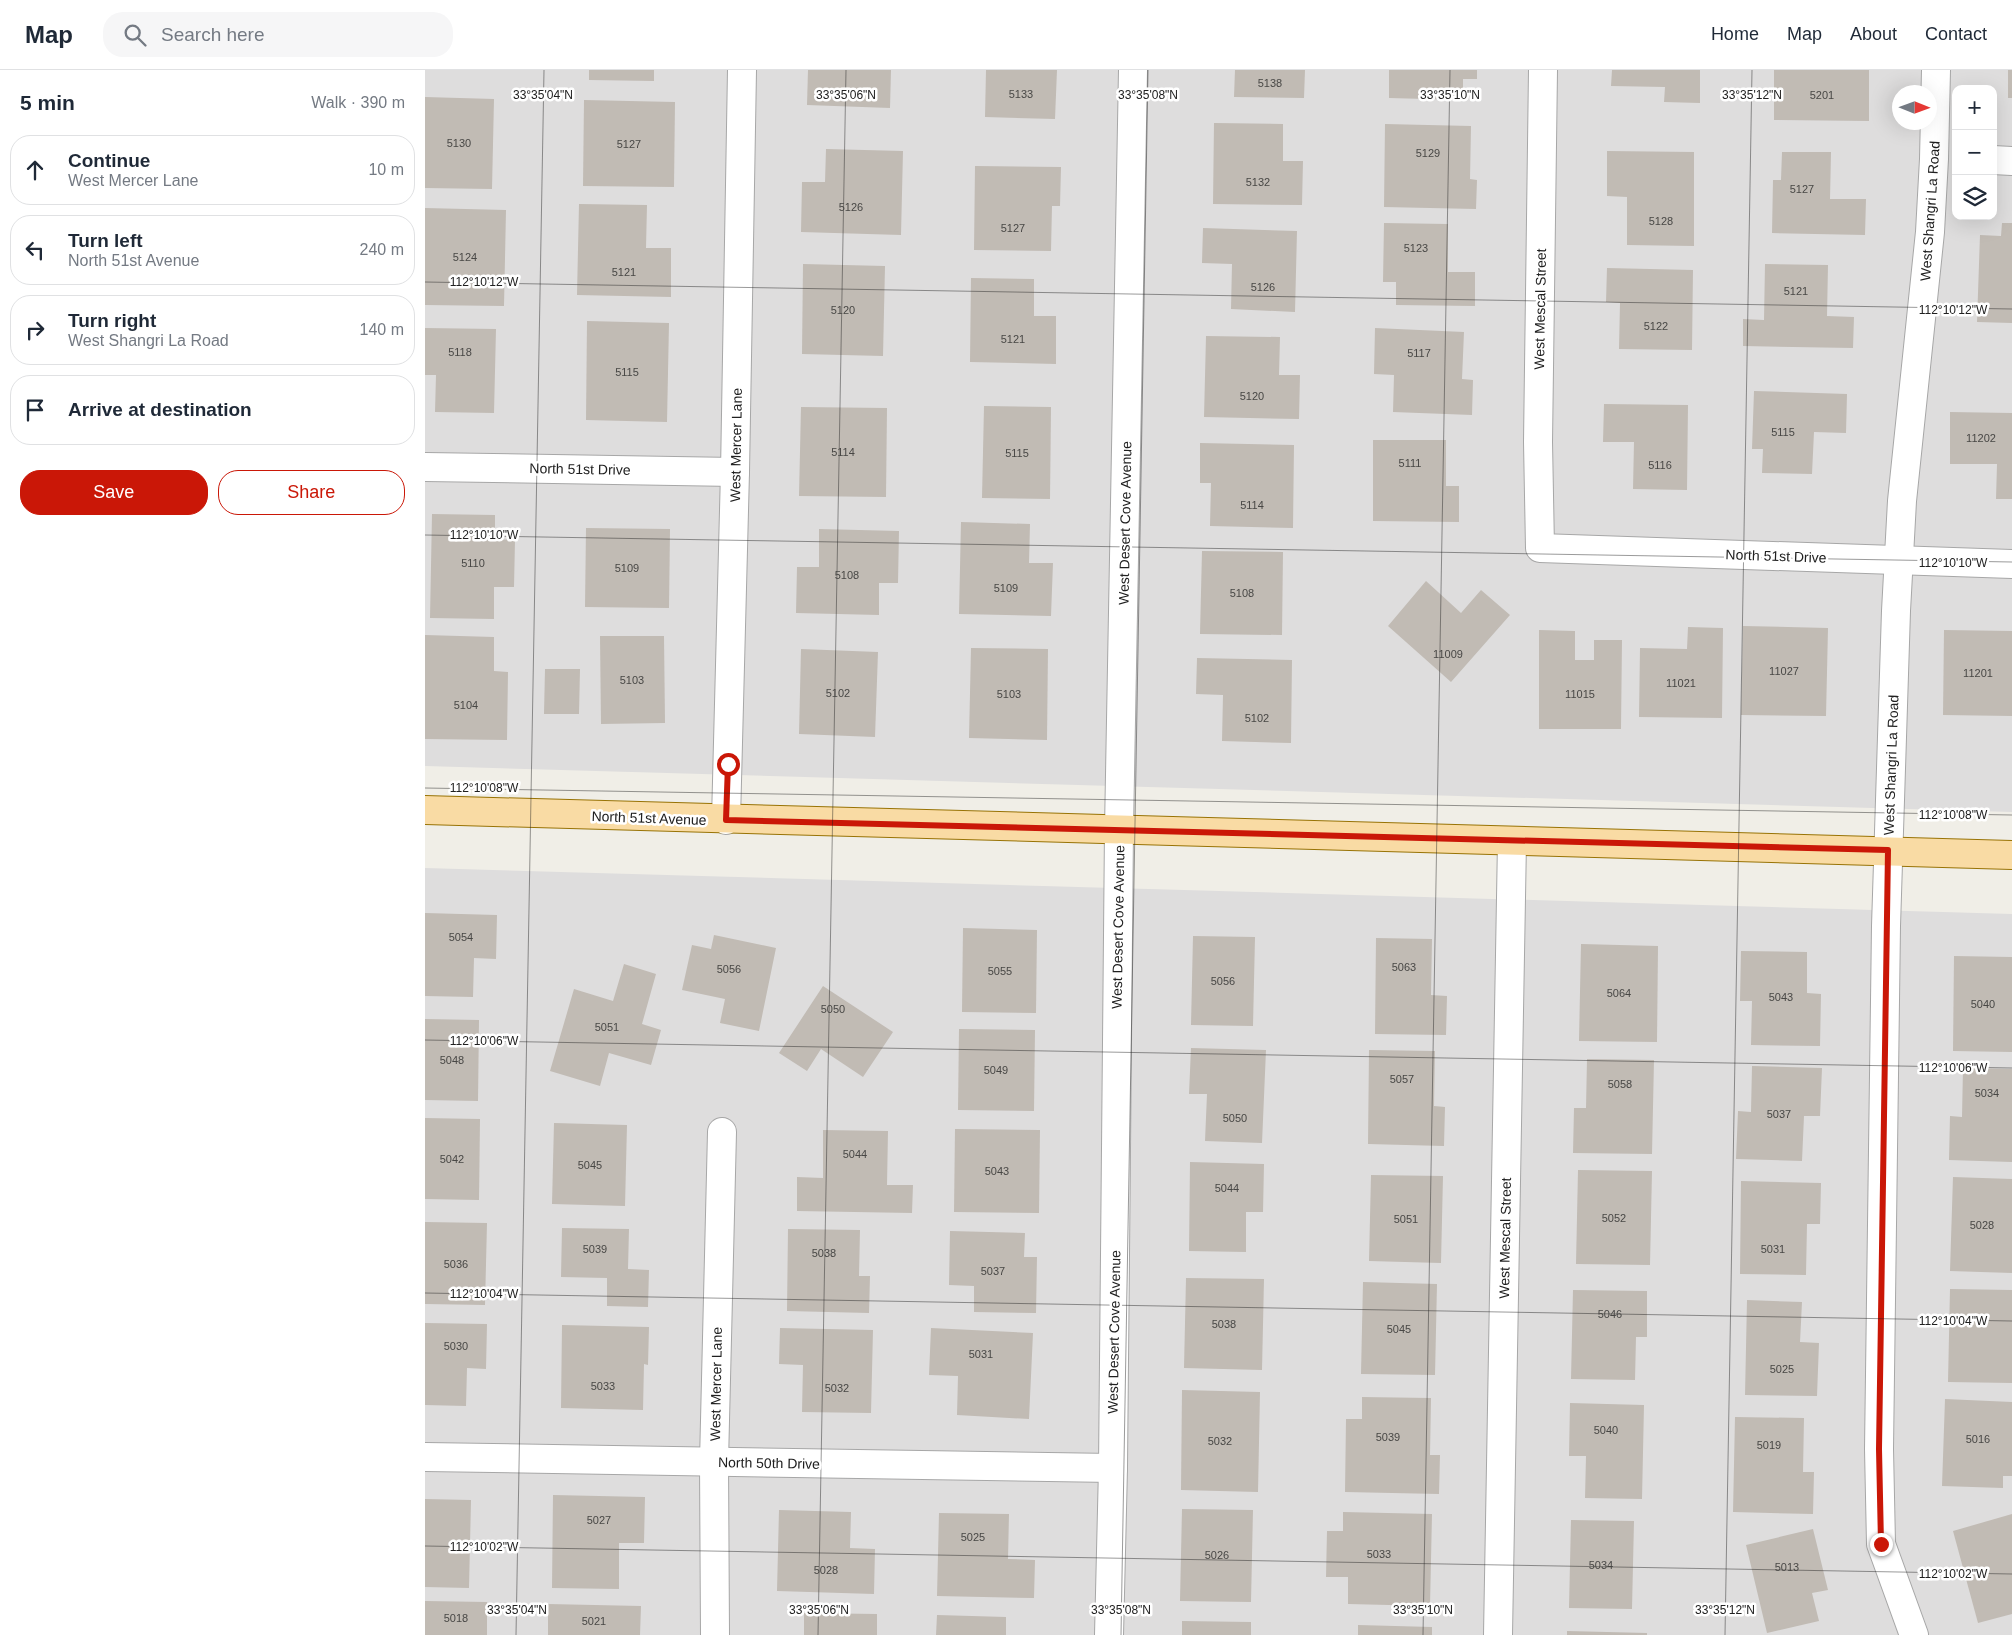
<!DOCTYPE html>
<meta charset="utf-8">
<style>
body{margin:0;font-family:Arial,sans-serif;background:#f6f6f7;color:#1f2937}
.controls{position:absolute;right:15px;top:15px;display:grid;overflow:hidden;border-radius:10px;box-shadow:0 5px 20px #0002}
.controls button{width:45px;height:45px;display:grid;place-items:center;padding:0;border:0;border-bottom:1px solid #e0e1e3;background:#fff;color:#1f2937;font:25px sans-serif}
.compass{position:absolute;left:1467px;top:15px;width:45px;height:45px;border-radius:50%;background:#fff;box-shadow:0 5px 20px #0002;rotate:91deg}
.stop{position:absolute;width:15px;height:15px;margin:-11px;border:4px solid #ca1707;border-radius:50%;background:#fff}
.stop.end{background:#ca1707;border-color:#fff;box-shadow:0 1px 5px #0008}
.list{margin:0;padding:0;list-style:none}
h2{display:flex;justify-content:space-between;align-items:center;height:65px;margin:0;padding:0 20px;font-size:21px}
h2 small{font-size:16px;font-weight:400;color:#747a83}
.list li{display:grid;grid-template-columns:32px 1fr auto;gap:15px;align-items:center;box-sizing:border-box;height:70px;margin:0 10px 10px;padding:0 10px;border:1px solid #e0e1e3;border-radius:20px}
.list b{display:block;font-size:19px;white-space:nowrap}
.list p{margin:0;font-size:16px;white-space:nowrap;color:#747a83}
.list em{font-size:16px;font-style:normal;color:#747a83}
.actions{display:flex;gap:10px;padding:15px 20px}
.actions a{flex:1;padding:11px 0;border:1px solid #ca1707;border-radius:20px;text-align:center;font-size:18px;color:#ca1707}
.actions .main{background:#ca1707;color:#fff}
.icon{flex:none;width:28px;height:28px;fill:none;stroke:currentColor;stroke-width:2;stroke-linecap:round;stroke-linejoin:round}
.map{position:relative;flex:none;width:1587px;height:1565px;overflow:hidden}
header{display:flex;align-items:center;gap:30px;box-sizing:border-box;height:70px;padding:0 25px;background:#fff;border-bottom:1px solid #e0e1e3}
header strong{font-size:24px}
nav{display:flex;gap:28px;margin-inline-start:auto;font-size:18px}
.search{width:350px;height:45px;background:#f6f6f7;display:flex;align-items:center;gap:12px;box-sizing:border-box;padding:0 18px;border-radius:20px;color:#747a83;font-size:19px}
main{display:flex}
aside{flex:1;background:#fff}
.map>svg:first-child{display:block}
</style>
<header>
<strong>Map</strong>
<div class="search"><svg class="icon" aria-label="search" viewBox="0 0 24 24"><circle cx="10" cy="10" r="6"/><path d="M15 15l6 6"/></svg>Search here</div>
<nav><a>Home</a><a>Map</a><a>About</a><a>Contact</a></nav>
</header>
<main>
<aside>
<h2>5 min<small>Walk · 390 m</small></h2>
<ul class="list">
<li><svg class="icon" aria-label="ahead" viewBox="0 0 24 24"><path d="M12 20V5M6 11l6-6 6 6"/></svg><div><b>Continue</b><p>West Mercer Lane</p></div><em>10 m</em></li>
<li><svg class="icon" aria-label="left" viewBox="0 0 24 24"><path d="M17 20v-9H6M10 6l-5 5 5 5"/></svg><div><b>Turn left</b><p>North 51st Avenue</p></div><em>240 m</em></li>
<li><svg class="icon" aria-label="right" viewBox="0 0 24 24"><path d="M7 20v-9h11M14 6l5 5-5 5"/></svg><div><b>Turn right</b><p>West Shangri La Road</p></div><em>140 m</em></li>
<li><svg class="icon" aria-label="arrive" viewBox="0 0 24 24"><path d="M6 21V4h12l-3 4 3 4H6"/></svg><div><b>Arrive at destination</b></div></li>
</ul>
<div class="actions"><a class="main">Save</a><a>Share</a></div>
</aside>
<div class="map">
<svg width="1587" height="1565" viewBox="0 0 1587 1565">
<rect width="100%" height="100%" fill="#f0eee7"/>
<g fill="#dedddd" fill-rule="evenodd">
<path d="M0,0H1587V742L0,696ZM1531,19H1568V146H1531ZM1474,22H1504V52H1474Z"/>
<path d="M0,798L1587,844V1565H0Z"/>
</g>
<g fill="#c1bbb4">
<path d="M164,0H229V11L164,10Z"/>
<path d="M383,0H466L465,38L382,35Z"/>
<path d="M561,0H632L630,49L560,47Z"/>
<path d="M810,0H880L879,28L809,27Z"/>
<path d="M964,0H1052V9H1038V30L964,28Z"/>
<path d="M1187,0H1275V33L1239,32L1240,17L1186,16Z"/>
<path d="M1349,0H1444V51L1349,50Z"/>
<rect x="1583" y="0" width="4" height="28"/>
<path d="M0,27L69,29L67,119L0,118Z"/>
<path d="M159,30L250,32L249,117L158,116Z"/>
<path d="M789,53L858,54V91H878L877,135L788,134Z"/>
<path d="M960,54L1046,56L1045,109L1052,110L1051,139L959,137Z"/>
<path d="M401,79L478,81L476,165L376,162L377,112H400Z"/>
<path d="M1182,81L1269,82V176L1202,175V127L1182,126Z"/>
<path d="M1357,82H1406L1405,129H1441L1440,165L1347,163L1348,110H1356Z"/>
<path d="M550,96L636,97L635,136H627L626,181L549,180Z"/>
<path d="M154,134L222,135L221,178H246V227L152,225Z"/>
<path d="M0,138L81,140L79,236L0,235Z"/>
<path d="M959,153L1023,154V202H1050V236L971,235V212H958Z"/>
<path d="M1577,153H1587V253L1552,252L1555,165L1576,166Z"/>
<path d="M778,158L872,161L870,242L806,239L807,194L777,193Z"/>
<path d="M378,194L460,196L458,286L377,284Z"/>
<path d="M1340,194L1403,195L1402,246L1429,247L1428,278L1318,276V249L1339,250Z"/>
<path d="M1182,198L1268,200L1267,280L1194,279L1195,233L1181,232Z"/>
<path d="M546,208L609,209V246H631V294L545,292Z"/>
<path d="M162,251L244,253L242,352L161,350Z"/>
<path d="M0,258L71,259L69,343L10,342L11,305H0Z"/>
<path d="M950,258L1039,262L1037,309L1048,310L1047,345L968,342L969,305L949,304Z"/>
<path d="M781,266L855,267L854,305H875L874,349L779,347Z"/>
<path d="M1329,321L1422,324L1421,363L1389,362L1387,404L1337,403L1338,379H1327Z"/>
<path d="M1179,334L1263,335L1262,420L1208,419L1209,372H1178Z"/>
<path d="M559,336L626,337L625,429L557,428Z"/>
<path d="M376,337L462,338L461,427L374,426Z"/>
<path d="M1525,342L1587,343V429H1571L1572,394H1525Z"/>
<path d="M948,370H1021V416H1034V452L948,451Z"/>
<path d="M775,373L869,375L868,458L785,456L786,413H775Z"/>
<path d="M7,444L70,445V469L90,470L89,517H69V549L5,548Z"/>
<path d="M536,452L605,454L604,493H628L626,546L534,544Z"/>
<path d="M161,458L245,459L244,538L160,537Z"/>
<path d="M394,459L474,461L473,513H454V545L371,543L372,497H394Z"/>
<path d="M777,481L858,482L857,565L775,564Z"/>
<path d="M1001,511L1036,543L1056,520L1085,545L1026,612L963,556Z"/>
<path d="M1318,556L1403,558L1401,646L1316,645Z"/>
<path d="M1263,557L1298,558L1297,648L1214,647L1215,578L1262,579Z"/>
<path d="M1114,560L1150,561V590H1169V570H1197L1196,659H1114Z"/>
<path d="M1519,560L1587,561V646L1518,645Z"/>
<path d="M0,565L69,567V601L83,602L82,670L0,669Z"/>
<path d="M175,566H239L240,653L176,654Z"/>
<path d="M546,578L623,579L622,670L544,668Z"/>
<path d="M376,579L453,582L450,667L374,664Z"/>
<path d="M772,588L867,590L866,673L797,671L798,625L771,624Z"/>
<path d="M120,599H155L154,644H119Z"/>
<path d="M0,843L72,845L71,889L49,888L48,927L0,926Z"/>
<path d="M538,858L612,860L611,943L537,942Z"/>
<path d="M289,865L351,878L334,961L295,953L300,929L257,920L267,875L286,879Z"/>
<path d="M768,866L830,867L828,956L766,955Z"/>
<path d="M951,868L1007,869L1006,925L1022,926L1021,965L950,964Z"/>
<path d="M1156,874L1233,876L1232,972L1154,971Z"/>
<path d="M1316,881L1382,882V923L1396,924L1395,976L1326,975L1327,931H1315Z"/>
<path d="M1529,886L1587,887V982L1528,981Z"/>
<path d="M199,894L231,904L217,954L236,960L226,995L184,983L175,1016L125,1001L149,919L188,931Z"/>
<path d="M398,916L468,962L438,1007L396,979L382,1001L354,983Z"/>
<path d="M0,949L54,950L53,1031L0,1030Z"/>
<path d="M534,959L610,960L609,1041L533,1040Z"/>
<path d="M766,978L841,980L837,1073L780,1071L782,1024H764Z"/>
<path d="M944,980L1010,981L1009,1036L1020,1037L1019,1076L943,1074Z"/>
<path d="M1162,989L1229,990L1227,1084L1148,1083L1149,1038H1161Z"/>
<path d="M1327,996L1397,998L1395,1046H1379L1377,1091L1311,1089L1313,1041L1326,1042Z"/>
<path d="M1538,998L1587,999V1092L1524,1090L1525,1046L1537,1047Z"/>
<path d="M0,1048L55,1049L54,1130L0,1129Z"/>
<path d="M129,1053L202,1055L200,1136L127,1134Z"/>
<path d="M530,1059L615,1060L614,1143L529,1142Z"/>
<path d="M398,1060L463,1061L462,1115H488L487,1143L372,1141V1107L398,1108Z"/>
<path d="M765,1092L839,1094L838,1142H821V1182L764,1181Z"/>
<path d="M1153,1100L1227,1101L1225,1195L1151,1194Z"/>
<path d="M946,1105L1018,1106L1016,1193L944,1191Z"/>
<path d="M1528,1107L1587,1109V1203L1525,1201Z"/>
<path d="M1316,1111L1396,1113L1395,1154H1382L1381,1205L1315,1204Z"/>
<path d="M0,1152L62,1153L60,1235L0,1234Z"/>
<path d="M137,1158L204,1159L203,1199L224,1200L223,1237L182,1236V1208L136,1207Z"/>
<path d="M363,1159L435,1160L434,1206H445L444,1243L362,1241Z"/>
<path d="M525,1161L600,1163L599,1187H612L611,1243L549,1242V1216L524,1215Z"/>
<path d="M761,1208L839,1209L837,1300L759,1298Z"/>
<path d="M938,1212L1012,1214L1010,1305L936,1304Z"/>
<path d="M1525,1219L1587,1220V1313L1523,1312Z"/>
<path d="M1148,1220L1222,1221V1267H1211L1210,1310L1146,1309Z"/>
<path d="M1322,1230L1377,1232L1375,1272L1394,1273L1392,1326L1320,1325Z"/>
<path d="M0,1253L62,1254L61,1299L42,1298L41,1336L0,1335Z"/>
<path d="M137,1255L224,1257L223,1295L219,1294L218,1340L136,1338Z"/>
<path d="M355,1258L448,1260L446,1343L377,1342L378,1295L354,1294Z"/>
<path d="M506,1258L608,1263L604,1349L532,1345L533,1306L504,1305Z"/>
<path d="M757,1320L835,1322L833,1422L756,1420Z"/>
<path d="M937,1327L1006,1328L1005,1385H1015L1014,1424L920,1422L921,1349H937Z"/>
<path d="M1520,1329L1587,1332V1406H1578V1418L1517,1416Z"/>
<path d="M1145,1333L1219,1335L1217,1429L1160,1428L1161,1386H1144Z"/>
<path d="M1310,1347L1379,1348L1378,1402H1389L1388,1444L1308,1442Z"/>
<path d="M128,1425L220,1427L219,1473H194V1519L127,1518Z"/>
<path d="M0,1429L46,1430L44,1518L0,1517Z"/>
<path d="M757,1439L828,1440L826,1532L755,1531Z"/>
<path d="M354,1440L426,1442L425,1478L450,1479L449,1524L352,1521Z"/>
<path d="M918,1442L1007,1444L1005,1536L923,1534V1507H901L902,1461H918Z"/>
<path d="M514,1443L584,1444L583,1489L610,1490L609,1528L512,1526Z"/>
<path d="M1587,1444V1544L1553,1553L1528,1461Z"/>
<path d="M1146,1450L1209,1451L1207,1539L1144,1538Z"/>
<path d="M1388,1459L1403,1520L1387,1523L1394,1551L1342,1563L1321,1475Z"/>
<path d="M0,1531L62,1532V1565H0Z"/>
<path d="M123,1534L216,1536L215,1565H123Z"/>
<path d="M379,1543L452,1544V1565H379Z"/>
<path d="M512,1545L581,1547V1565H511Z"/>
<path d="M757,1551L826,1552V1565H757Z"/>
<path d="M933,1555L1007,1557V1565H933Z"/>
<path d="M1142,1561L1222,1563V1565H1142Z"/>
</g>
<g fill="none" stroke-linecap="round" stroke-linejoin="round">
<defs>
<g id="minor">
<path d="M1118,0L1113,372L1115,478L1587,494"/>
<path d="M1568,90L1587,91"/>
<path d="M0,397L310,402"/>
<path d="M301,750L310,402L317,0"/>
<path d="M0,1387L688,1398"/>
<path d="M290,1565L289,1392L297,1062"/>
<path d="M684,1565L688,1398L694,759L708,0"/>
<path d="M1073,1565L1087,771"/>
<path d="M1489,1565L1456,1474L1454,1379L1461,856L1471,541L1477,431L1505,162L1509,89L1511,0"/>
</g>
<path id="major" d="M0,740C529,758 1058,766 1587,785"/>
</defs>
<use href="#minor" stroke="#a7a7a7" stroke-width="30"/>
<use href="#major" stroke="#987305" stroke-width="30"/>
<use href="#minor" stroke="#fff" stroke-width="28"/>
<use href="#major" stroke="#f9dba4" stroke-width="28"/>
</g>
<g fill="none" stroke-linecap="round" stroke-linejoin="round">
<path stroke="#ca1707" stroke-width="6" d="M303,694L301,750L1463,780L1454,1379L1456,1474"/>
</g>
<path fill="none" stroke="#202020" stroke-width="1" stroke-opacity="0.45" d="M0,212L1587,239M0,465L1587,492M0,718L1587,745M0,970L1587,998M0,1223L1587,1251M0,1476L1587,1504M91,1565L119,0M393,1565L421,0M696,1565L723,0M998,1565L1025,0M1300,1565L1327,0"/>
<g text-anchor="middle" stroke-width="5" stroke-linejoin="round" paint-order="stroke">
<g font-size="11" fill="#484745">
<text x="845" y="17">5138</text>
<text x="596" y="28">5133</text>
<text x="1397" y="29">5201</text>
<text x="34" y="77">5130</text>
<text x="204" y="78">5127</text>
<text x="1003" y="87">5129</text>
<text x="833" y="116">5132</text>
<text x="1377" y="123">5127</text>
<text x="426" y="141">5126</text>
<text x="1236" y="155">5128</text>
<text x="588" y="162">5127</text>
<text x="991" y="182">5123</text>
<text x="40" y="191">5124</text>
<text x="199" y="206">5121</text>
<text x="838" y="221">5126</text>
<text x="1371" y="225">5121</text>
<text x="418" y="244">5120</text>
<text x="1231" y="260">5122</text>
<text x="588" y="273">5121</text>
<text x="35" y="286">5118</text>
<text x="994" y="287">5117</text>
<text x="202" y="306">5115</text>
<text x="827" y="330">5120</text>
<text x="1358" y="366">5115</text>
<text x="1556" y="372">11202</text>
<text x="418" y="386">5114</text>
<text x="592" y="387">5115</text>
<text x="985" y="397">5111</text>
<text x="1235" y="399">5116</text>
<text x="827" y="439">5114</text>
<text x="48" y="497">5110</text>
<text x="202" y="502">5109</text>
<text x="422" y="509">5108</text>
<text x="581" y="522">5109</text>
<text x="817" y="527">5108</text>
<text x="1023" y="588">11009</text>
<text x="1359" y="605">11027</text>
<text x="1553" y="607">11201</text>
<text x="207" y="614">5103</text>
<text x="1256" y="617">11021</text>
<text x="413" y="627">5102</text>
<text x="584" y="628">5103</text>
<text x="1155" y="628">11015</text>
<text x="41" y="639">5104</text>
<text x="832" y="652">5102</text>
<text x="36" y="871">5054</text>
<text x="979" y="901">5063</text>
<text x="304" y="903">5056</text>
<text x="575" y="905">5055</text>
<text x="798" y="915">5056</text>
<text x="1194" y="927">5064</text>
<text x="1356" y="931">5043</text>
<text x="1558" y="938">5040</text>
<text x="408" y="943">5050</text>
<text x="182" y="961">5051</text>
<text x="27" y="994">5048</text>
<text x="571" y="1004">5049</text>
<text x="977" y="1013">5057</text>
<text x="1195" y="1018">5058</text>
<text x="1562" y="1027">5034</text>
<text x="1354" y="1048">5037</text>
<text x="810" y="1052">5050</text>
<text x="430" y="1088">5044</text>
<text x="27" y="1093">5042</text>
<text x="165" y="1099">5045</text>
<text x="572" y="1105">5043</text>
<text x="802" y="1122">5044</text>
<text x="1189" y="1152">5052</text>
<text x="981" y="1153">5051</text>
<text x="1557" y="1159">5028</text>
<text x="170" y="1183">5039</text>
<text x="1348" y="1183">5031</text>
<text x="399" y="1187">5038</text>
<text x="31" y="1198">5036</text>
<text x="568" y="1205">5037</text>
<text x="1185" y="1248">5046</text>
<text x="799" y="1258">5038</text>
<text x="974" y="1263">5045</text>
<text x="31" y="1280">5030</text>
<text x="556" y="1288">5031</text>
<text x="1357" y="1303">5025</text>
<text x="178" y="1320">5033</text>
<text x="412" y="1322">5032</text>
<text x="1181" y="1364">5040</text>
<text x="963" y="1371">5039</text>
<text x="1553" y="1373">5016</text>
<text x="795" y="1375">5032</text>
<text x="1344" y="1379">5019</text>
<text x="174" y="1454">5027</text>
<text x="548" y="1471">5025</text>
<text x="954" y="1488">5033</text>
<text x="792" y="1489">5026</text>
<text x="1176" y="1499">5034</text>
<text x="1362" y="1501">5013</text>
<text x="401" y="1504">5028</text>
<text x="31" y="1552">5018</text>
<text x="169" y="1555">5021</text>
</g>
<g font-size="14" fill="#202020" stroke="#fff">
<text transform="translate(1505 141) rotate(-86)" y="5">West Shangri La Road</text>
<text transform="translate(1115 239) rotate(-89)" y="5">West Mescal Street</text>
<text transform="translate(311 375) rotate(-89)" y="5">West Mercer Lane</text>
<text transform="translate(155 399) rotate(1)" y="5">North 51st Drive</text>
<text transform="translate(700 453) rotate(-89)" y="5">West Desert Cove Avenue</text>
<text transform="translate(1351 486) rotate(2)" y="5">North 51st Drive</text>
<text transform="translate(1466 695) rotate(-88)" y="5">West Shangri La Road</text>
<text transform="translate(224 748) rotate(2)" y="5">North 51st Avenue</text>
<text transform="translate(693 857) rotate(-89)" y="5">West Desert Cove Avenue</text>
<text transform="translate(1080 1168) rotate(-89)" y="5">West Mescal Street</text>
<text transform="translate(689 1262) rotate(-89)" y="5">West Desert Cove Avenue</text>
<text transform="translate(291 1314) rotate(-89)" y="5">West Mercer Lane</text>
<text transform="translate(344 1393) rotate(1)" y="5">North 50th Drive</text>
</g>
</g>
<g font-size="12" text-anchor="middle" fill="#202020" stroke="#fff" stroke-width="5" stroke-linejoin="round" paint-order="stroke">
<text x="118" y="29">33°35'04"N</text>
<text x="421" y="29">33°35'06"N</text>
<text x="723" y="29">33°35'08"N</text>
<text x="1025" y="29">33°35'10"N</text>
<text x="1327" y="29">33°35'12"N</text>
<text x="59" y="216">112°10'12"W</text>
<text x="1528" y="244">112°10'12"W</text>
<text x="59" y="469">112°10'10"W</text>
<text x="1528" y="497">112°10'10"W</text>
<text x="59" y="722">112°10'08"W</text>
<text x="1528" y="749">112°10'08"W</text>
<text x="59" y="975">112°10'06"W</text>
<text x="1528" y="1002">112°10'06"W</text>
<text x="59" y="1228">112°10'04"W</text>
<text x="1528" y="1255">112°10'04"W</text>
<text x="59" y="1481">112°10'02"W</text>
<text x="1528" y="1508">112°10'02"W</text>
<text x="92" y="1544">33°35'04"N</text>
<text x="394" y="1544">33°35'06"N</text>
<text x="696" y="1544">33°35'08"N</text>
<text x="998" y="1544">33°35'10"N</text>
<text x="1300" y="1544">33°35'12"N</text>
</g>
</svg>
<div class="controls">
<button>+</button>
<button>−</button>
<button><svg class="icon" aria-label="layers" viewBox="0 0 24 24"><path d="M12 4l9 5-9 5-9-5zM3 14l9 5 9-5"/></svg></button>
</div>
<svg class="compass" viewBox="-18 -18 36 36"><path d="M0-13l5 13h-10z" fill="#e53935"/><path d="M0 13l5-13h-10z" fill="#747a83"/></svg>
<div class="stop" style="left:303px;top:694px"></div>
<div class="stop end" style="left:1456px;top:1474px"></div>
</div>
</main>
